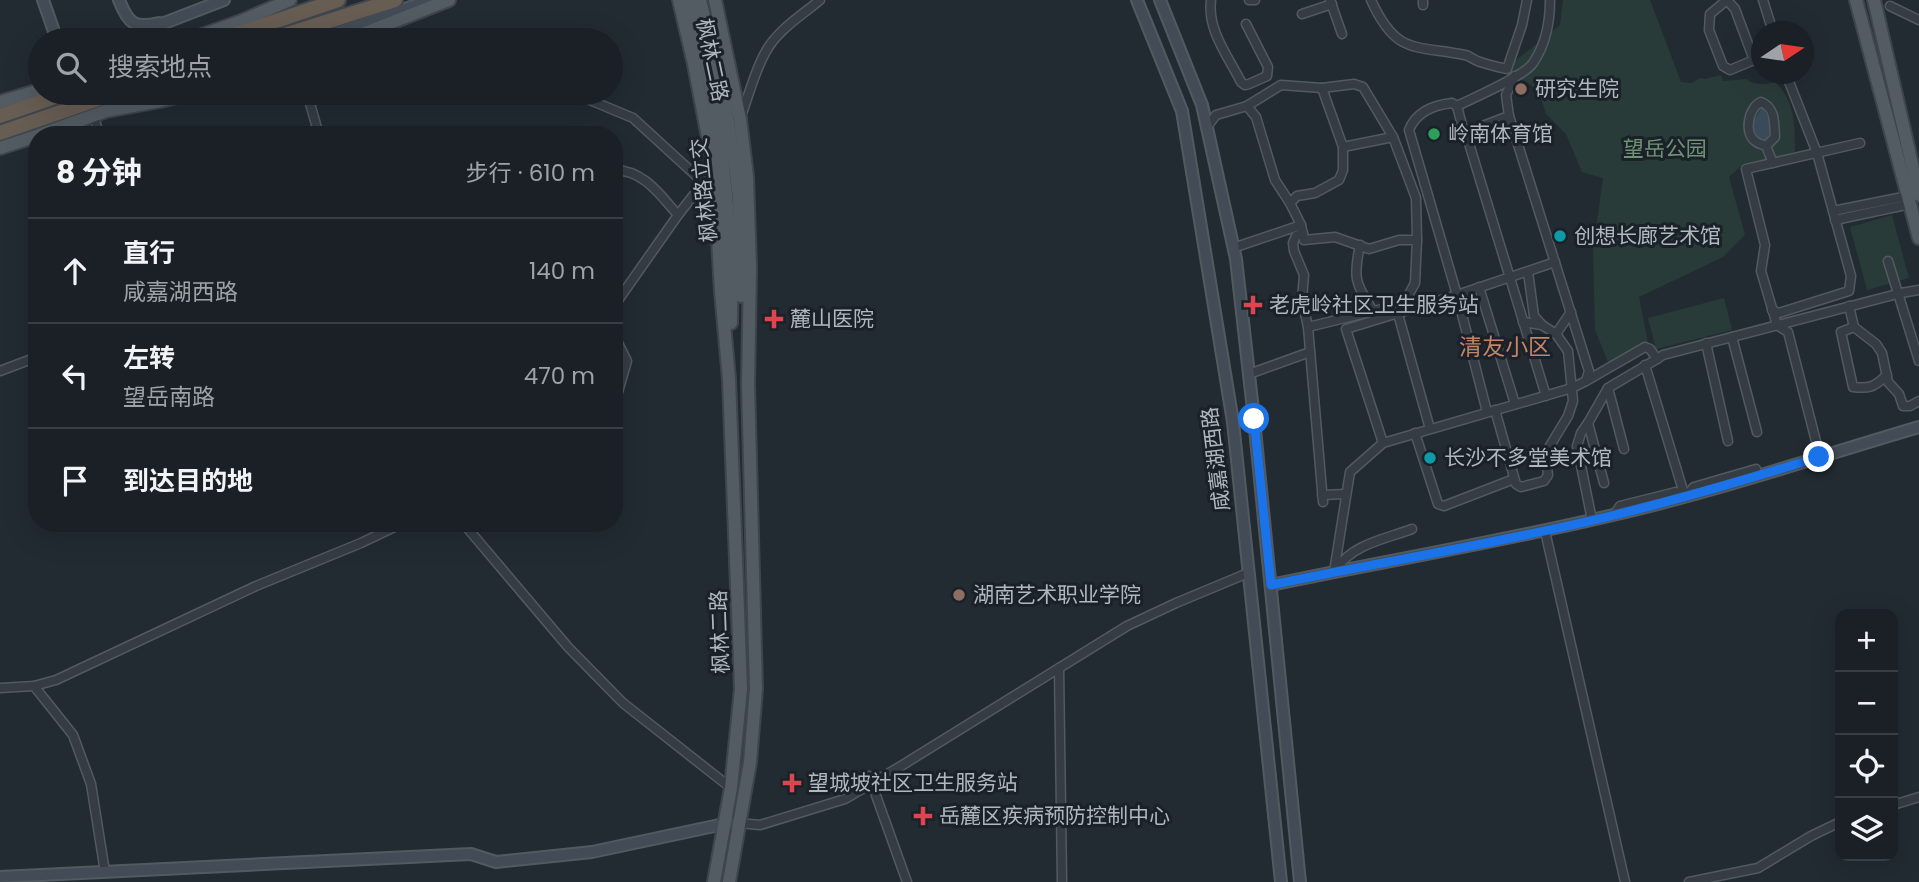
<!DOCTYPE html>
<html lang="zh">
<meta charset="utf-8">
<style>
body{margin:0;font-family:Poppins,"Noto Sans SC",sans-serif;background:#272d32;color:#f1f3f6}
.controls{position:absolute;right:21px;bottom:21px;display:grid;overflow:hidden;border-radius:14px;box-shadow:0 7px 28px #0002}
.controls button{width:63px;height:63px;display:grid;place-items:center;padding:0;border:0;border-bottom:2px solid #383e43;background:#1a2026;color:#f1f3f6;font:35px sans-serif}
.compass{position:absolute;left:1751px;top:21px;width:63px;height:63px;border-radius:50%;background:#1a2026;box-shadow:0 7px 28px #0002;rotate:77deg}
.stop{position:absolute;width:21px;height:21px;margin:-16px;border:5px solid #1a73e8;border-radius:50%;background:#fff}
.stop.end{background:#1a73e8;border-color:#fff;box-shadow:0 2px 7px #0008}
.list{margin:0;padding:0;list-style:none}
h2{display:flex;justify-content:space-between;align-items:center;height:91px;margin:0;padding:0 28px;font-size:30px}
h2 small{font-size:23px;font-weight:400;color:#9fa3a7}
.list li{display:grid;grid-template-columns:46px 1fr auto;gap:21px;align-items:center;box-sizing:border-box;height:105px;padding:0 28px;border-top:2px solid #383e43}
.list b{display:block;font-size:26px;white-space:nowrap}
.list p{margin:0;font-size:23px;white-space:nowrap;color:#9fa3a7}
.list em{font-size:23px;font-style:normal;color:#9fa3a7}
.icon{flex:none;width:38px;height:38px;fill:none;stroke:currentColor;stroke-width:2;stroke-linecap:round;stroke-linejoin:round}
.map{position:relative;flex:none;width:1919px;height:882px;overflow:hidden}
.search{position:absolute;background:#1a2026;box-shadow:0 7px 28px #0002;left:28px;top:28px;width:595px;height:77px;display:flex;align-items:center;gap:18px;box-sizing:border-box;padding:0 24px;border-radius:38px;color:#9fa3a7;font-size:26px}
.panel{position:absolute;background:#1a2026;box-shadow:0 7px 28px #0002;left:28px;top:126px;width:595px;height:406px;border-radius:28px}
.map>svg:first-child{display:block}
</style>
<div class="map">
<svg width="1919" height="882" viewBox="0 0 1919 882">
<rect width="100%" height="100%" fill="#222b32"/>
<g fill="#293b38">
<path d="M1563,0H1650L1681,82L1692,83L1700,78L1705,79L1721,75L1723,81L1746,79C1754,85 1765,85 1775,82C1795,101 1795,125 1795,152L1741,166L1729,177L1745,235L1723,257L1639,297L1649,348L1612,372L1595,330L1593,251L1603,178L1582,172L1566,134L1546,114L1539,92L1527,82L1511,75L1515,61L1560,25Z"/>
<path d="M1892,215L1909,278L1867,290L1850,227Z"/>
<path d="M1724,298L1732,330L1656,349L1648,318Z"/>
</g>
<path fill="#394b5a" d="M1762,107C1770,121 1774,125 1767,140H1761L1755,134L1752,124Z"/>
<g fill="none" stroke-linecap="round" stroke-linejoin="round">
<defs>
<g id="street">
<path d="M1211,0C1207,30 1228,56 1241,82L1245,85L1249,84L1267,76L1268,67L1246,24"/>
<path d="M1249,0H1255"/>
<path d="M1330,0L1342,34"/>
<path d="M1371,0C1396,55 1414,45 1465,55C1470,56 1474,60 1480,62C1489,65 1498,67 1507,69L1522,25L1527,0"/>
<path d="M1423,0V5"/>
<path d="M1727,0L1735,9L1754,60L1730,70L1723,66L1709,30L1710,14Z"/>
<path d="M1763,0L1773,32"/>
<path d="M1890,6L1919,20"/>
<path d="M1302,14L1332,4"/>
<path d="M1322,88L1343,147L1393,137"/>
<path d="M307,93L319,135"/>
<path d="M573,93L633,118L704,183"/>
<path d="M486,95L491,93"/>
<path d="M1247,106L1256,117L1275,180L1290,203L1297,196L1315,193L1339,180L1343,170V147"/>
<path d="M1457,106C1473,98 1525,76 1533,63C1546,44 1550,22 1550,0"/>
<path d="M94,116L99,135"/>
<path d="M1509,116L1506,95L1515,76"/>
<path d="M740,119C748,98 754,73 765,53C777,30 801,16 820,0"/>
<path d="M1207,127L1216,115L1247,106L1281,85L1322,88L1354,84L1363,87L1393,137L1416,198L1417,240L1415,283L1408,296L1386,308L1308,327L1323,502"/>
<path d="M1464,133L1457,106L1452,103C1434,105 1416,112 1409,130L1457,295L1487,412"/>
<path d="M1766,146L1775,137C1774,124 1776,108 1761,102C1748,108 1744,133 1755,141C1758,144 1762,144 1766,146L1773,163"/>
<path d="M614,170C644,170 660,195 678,215"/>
<path d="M1290,203L1301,225L1304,240L1335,237L1369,249L1399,240H1417"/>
<path d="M1833,211L1908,196"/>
<path d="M1835,220L1910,204"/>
<path d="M1303,233L1296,236L1293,243L1294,251L1304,275L1302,300L1308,327"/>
<path d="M1360,245C1353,278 1355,283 1373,311"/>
<path d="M1233,248L1301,225"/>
<path d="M1888,261L1919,361"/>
<path d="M1528,272L1534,316L1542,325"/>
<path d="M1479,287L1515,404"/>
<path d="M614,306L678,215L714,169"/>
<path d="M1849,306L1854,327L1876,344L1882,353L1888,382L1899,394L1903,406H1910L1919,401"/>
<path d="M1772,310L1779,313L1849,291L1851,276L1817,153L1786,74"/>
<path d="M1398,314L1430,429"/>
<path d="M1854,327L1841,332L1853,387C1870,389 1874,387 1887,375"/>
<path d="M1556,334L1571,312"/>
<path d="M614,335L627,361L614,406"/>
<path d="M1732,337L1757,432"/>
<path d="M1706,343L1728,441"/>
<path d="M1645,365L1685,497"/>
<path d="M0,371L37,357"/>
<path d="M1249,374L1310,352"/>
<path d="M1586,381L1645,347L1650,349L1657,359"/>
<path d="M1608,388L1624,449"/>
<path d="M1495,410L1516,484L1521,487L1544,481L1548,475L1546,459L1548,449L1568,416L1573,401L1568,351L1556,334L1542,325L1523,322"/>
<path d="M1588,423L1581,433L1577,446L1592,520"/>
<path d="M1415,433L1438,504L1444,506L1514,479"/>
<path d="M1383,443L1346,329L1457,295L1555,262"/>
<path d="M1820,457L1788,332L1777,325L1761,271L1765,245L1746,169L1860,143"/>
<path d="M1604,483L1588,423L1608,388L1657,359L1663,355L1901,293L1919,290"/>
<path d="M1322,495L1346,494"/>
<path d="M1685,497L1694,487L1756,469"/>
<path d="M1614,515L1620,506L1676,492L1685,497"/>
<path d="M463,523L568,647L623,703L731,788"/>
<path d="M1545,531L1625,882"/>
<path d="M1336,569C1353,544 1385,539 1412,529"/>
<path d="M1334,572L1350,472L1383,443L1572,388L1586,381L1589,371L1509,116L1464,133L1467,137L1546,396"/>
<path d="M1059,668L1062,882"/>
<path d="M34,686L73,735L91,784L105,872"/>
<path d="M0,688L34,686L56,680L256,586L361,543L403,523"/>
<path d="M869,776L907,882"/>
<path d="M1893,805L1919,797"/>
<path d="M739,823L760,825L845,799L901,766L1127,626L1176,603L1248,573"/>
<path d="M1689,882L1758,868L1811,836L1840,822"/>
</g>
<g id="secondary">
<path d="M43,0L57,40"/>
<path d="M119,0C128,23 134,29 159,23"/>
<path d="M1137,0L1182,111L1233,422L1281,882"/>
<path d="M1160,0L1202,105L1236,259L1254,419L1300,882"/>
<path d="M323,37L431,0"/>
<path d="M145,40L149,32L159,25L224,0"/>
<path d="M1271,585C1385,561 1500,542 1613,515C1717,491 1817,457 1919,427"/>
<path d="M0,877L471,854L496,862L592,852L724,824L739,823"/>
</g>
<g id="primary">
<path d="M679,0L694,64L714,169L721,291L729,379L741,689L731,788L714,882"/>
<path d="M690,0C719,105 733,214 731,323"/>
<path d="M700,0L725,103L736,173L739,198L741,296"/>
<path d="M715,0L740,119L747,177L750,268L748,384L756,689L750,762L729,882"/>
<path d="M1856,0L1919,238"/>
<path d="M1874,0L1919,195"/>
<path d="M188,40L239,22L290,0"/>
<path d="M347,40L449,0"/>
<path d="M0,102L40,90"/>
<path d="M39,135L106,111L160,101L192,93"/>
<path d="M0,148L37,136"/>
</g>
<g id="highway">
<path d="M220,40L338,0"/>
<path d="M269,40L395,0"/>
<path d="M0,116L67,93"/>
<path d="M0,133L116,93"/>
</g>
</defs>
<use href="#street" stroke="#525a61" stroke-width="11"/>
<use href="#secondary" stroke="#525a61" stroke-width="14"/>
<use href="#primary" stroke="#3e454d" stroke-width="16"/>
<use href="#highway" stroke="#3f474e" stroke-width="18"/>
<use href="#street" stroke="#353c43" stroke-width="8"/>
<use href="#secondary" stroke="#434c56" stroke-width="10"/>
<use href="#primary" stroke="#535c63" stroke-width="12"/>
<use href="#highway" stroke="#685d53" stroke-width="14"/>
<defs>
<path id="secondary-bridge" d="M314,40L323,37"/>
</defs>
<use href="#secondary-bridge" stroke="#525a61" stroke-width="14" stroke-linecap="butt"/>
<use href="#secondary-bridge" stroke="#434c56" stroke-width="10"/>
</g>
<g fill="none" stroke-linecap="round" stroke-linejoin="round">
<path stroke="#1a73e8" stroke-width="9" d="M1254,419L1271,585C1385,561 1501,543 1615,515C1684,498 1752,478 1819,457"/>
</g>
<g fill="#8d6e63" stroke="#1a2128" stroke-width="2.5">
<circle cx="1521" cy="89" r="7"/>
<circle cx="959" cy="595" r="7"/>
</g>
<circle fill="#2e9e5b" stroke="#1a2128" stroke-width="2.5" cx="1434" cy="134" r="7"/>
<g fill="#0f9aa8" stroke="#1a2128" stroke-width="2.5">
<circle cx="1560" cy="236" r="7"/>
<circle cx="1430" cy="458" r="7"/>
</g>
<g fill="#e0444e" stroke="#1a2128" stroke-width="2.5">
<path d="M1249.5 294.5h7v7h7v7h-7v7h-7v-7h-7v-7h7z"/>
<path d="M770.5 308.5h7v7h7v7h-7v7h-7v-7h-7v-7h7z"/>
<path d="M788.5 772.5h7v7h7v7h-7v7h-7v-7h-7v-7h7z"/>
<path d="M919.5 805.5h7v7h7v7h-7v7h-7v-7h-7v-7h7z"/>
</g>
<g text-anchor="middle" stroke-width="6" stroke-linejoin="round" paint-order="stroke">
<g font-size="21" fill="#afb7c0" stroke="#1a2128">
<text transform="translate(712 60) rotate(78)" y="7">枫林二路</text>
<text transform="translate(704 190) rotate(-96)" y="7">枫林路立交</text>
<text transform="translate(1216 459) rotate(-97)" y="7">咸嘉湖西路</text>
<text transform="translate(720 632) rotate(-92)" y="7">枫林二路</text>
</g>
<g font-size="21" fill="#afb7c0" stroke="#1a2128" text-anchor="start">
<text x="1535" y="96">研究生院</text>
<text x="1448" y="141">岭南体育馆</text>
<text x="1574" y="243">创想长廊艺术馆</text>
<text x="1269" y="312">老虎岭社区卫生服务站</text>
<text x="790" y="326">麓山医院</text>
<text x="1444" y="465">长沙不多堂美术馆</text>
<text x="973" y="602">湖南艺术职业学院</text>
<text x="808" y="790">望城坡社区卫生服务站</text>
<text x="939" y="823">岳麓区疾病预防控制中心</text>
</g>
<g font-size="21" fill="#719375" stroke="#1a2128">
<text x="1665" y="156">望岳公园</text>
</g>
<g font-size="23" fill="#c38467" stroke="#1a2128">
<text x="1505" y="355">清友小区</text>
</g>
</g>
</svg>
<div class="controls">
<button>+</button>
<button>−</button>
<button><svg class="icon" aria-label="locate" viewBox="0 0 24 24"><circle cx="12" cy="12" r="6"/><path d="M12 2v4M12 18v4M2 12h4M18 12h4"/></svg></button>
<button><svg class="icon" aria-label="layers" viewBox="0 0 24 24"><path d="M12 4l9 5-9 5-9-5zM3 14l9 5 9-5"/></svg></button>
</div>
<svg class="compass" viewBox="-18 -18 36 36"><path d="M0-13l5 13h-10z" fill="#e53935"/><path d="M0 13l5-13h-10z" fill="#9fa3a7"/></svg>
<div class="stop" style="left:1254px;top:419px"></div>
<div class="stop end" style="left:1819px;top:457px"></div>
<div class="search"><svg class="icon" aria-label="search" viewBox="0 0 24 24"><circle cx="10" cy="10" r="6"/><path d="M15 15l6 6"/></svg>搜索地点</div>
<section class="panel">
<h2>8 分钟<small>步行 · 610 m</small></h2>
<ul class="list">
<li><svg class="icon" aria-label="ahead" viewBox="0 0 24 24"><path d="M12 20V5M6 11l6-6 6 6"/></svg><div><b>直行</b><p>咸嘉湖西路</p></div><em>140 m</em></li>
<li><svg class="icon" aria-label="left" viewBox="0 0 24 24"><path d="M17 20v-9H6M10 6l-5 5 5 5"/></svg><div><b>左转</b><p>望岳南路</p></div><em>470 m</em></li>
<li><svg class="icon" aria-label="arrive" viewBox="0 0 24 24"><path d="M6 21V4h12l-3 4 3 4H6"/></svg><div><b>到达目的地</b></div></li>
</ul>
</section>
</div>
